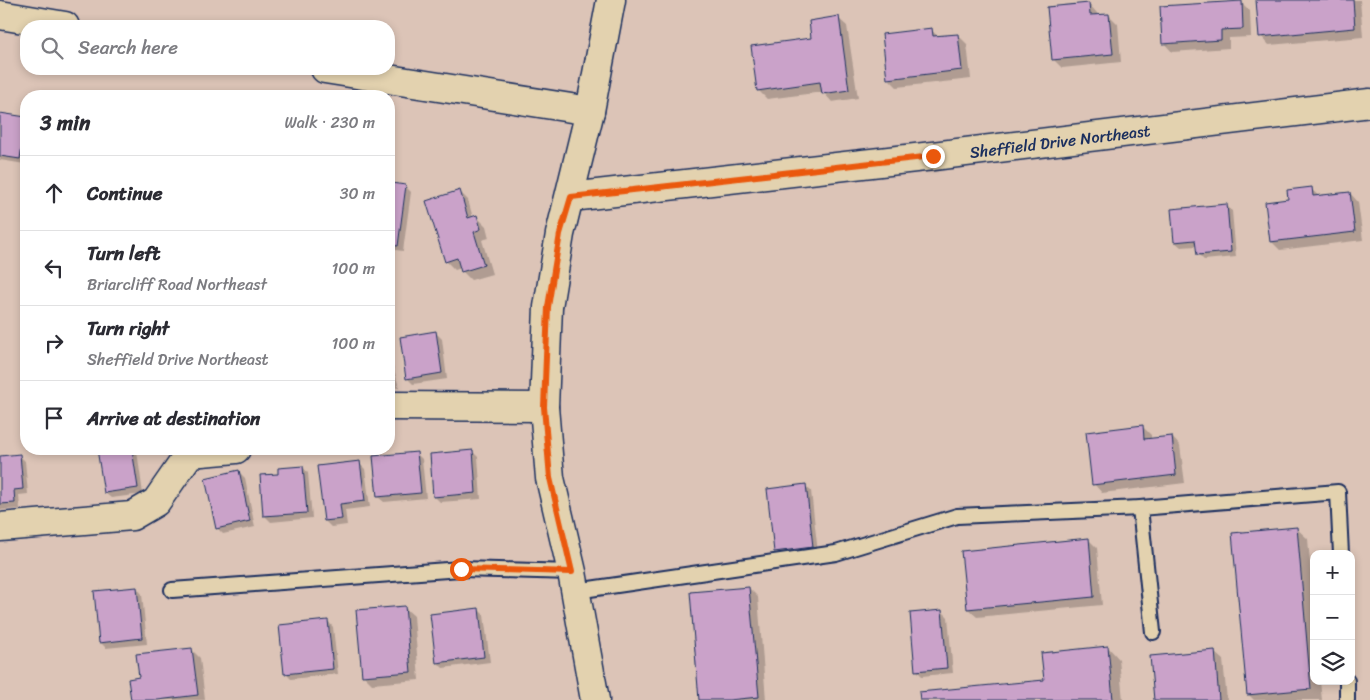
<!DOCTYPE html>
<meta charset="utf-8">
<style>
body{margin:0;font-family:Sriracha,sans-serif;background:#f7f7f7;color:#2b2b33}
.controls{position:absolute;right:15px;bottom:15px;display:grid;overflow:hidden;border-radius:10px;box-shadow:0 2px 8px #0003}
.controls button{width:45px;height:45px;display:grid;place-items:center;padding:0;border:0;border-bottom:1px solid #e1e1e2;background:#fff;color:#2b2b33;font:25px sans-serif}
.stop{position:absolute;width:15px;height:15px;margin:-11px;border:4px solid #ea580c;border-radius:50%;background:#fff}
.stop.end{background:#ea580c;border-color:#fff;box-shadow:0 1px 5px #0008}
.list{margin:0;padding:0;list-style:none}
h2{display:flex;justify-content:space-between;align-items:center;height:65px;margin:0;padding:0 20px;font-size:21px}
h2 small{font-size:16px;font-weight:400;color:#7c7c81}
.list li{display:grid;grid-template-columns:32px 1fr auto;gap:15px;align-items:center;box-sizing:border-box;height:75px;padding:0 20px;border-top:1px solid #e1e1e2}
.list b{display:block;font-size:19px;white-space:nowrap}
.list p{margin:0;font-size:16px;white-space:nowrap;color:#7c7c81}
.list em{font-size:16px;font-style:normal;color:#7c7c81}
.icon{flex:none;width:28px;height:28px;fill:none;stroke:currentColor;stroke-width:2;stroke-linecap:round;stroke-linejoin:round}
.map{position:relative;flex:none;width:1370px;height:700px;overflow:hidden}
.search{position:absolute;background:#fff;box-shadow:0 2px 8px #0003;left:20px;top:20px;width:375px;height:55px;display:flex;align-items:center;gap:12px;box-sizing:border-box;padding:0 18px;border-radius:20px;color:#7c7c81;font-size:19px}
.panel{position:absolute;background:#fff;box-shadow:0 2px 8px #0003;left:20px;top:90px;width:375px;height:365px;border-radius:20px}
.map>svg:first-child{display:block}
</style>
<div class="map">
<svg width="1370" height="700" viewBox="0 0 1370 700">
<rect width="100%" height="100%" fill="#dcc4b7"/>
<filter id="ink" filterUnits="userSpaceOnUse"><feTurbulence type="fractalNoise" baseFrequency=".02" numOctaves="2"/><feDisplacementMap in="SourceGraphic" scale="10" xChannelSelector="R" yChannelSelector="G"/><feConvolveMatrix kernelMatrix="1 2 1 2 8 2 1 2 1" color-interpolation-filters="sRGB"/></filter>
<g filter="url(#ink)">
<g fill="#0003">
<path d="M1257,0H1360L1363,37L1269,45L1261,36Z"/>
<path d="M1241,2L1250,11L1251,37L1229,38V48L1172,52L1164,43Z"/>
<path d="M1089,4L1097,13L1098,16L1109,15L1118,24L1121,62L1062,68L1053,59Z"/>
<path d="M838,18L847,26L858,98L832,102L823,92L767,99L758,90L813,39Z"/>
<path d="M931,30L939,37L958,35L967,44L971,79L897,87L888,78Z"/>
<path d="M0,114L26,118L25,164L0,160Z"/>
<path d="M405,186L411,192L403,251L389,249V189Z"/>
<path d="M1311,189L1320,197L1350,193L1358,202L1363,240L1280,250L1271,241L1289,200Z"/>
<path d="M460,192L468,200L473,218L477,217L486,226L489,238L482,240L492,274L471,280L462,271L461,268L455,270L446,261Z"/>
<path d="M1226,205L1232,211L1236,257L1204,260L1198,254L1197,246L1181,247L1175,242Z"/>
<path d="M436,333L442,339L447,379L413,384L407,378Z"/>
<path d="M389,352L399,387L389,390Z"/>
<path d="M1142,426L1151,435V439L1172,437L1180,446L1185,483L1102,493L1094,484Z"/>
<path d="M105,449H135L137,451L143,494L111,498L105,493L99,450Z"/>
<path d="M472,451L478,457L481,499L440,502L434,496Z"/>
<path d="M416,453L422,459L426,498L384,502L378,497Z"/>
<path d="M20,456L25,461L28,494L19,495L20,509L0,510V457Z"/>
<path d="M359,463L365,469L370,507L345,510L347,525L331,527L325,521Z"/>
<path d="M303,467L308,473L312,518L271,522L265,516L280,475Z"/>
<path d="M239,472L245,478L255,527L223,534L217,528Z"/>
<path d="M805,486L811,491L818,553L782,557L776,551Z"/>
<path d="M1296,528L1308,539L1314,608V681H1320L1322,700H1254L1248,694Z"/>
<path d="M1088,539L1097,548L1102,605L977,617L968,609Z"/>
<path d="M137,588L142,594L147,644L106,648L100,642Z"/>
<path d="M749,588L758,597L766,700H700Z"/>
<path d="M405,608L414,616L419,680L372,684L363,675Z"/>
<path d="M478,609L484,615L490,662L443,668L437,662Z"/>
<path d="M942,611L948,617L953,673L922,676L916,670Z"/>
<path d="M328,621L333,627L338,674L291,679L285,673Z"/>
<path d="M1108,647L1119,659L1123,700H921L1046,681Z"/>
<path d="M191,649L200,658L205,700H132L140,679Z"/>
<path d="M1214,652L1223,660L1227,700H1155Z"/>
</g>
<g fill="#caa2c9" stroke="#1b2f5e">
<path d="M1256,0H1353L1355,28L1259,37Z"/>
<path d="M1242,1L1243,29L1221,30V40L1162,44L1160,6Z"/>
<path d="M1089,3L1090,15L1109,14L1113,54L1052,60L1047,7Z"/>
<path d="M839,16L849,90L822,94L820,82L757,91L751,46L811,38L809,21Z"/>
<path d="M932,28L933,36L958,34L962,70L887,79L882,34Z"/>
<path d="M0,113L26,117L20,159L0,156Z"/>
<path d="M391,183L406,185L398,246L389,245V188H391Z"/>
<path d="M1312,187L1313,196L1350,192L1355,232L1270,242L1265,202L1288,199L1287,190Z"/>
<path d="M460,190L468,218L477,215L481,229L474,232L484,265L461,272L457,258L445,262L426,201Z"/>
<path d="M1227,204L1231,252L1197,255L1195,240L1174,242L1171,209Z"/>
<path d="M436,331L442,373L406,379L400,337Z"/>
<path d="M389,364L394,381L389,382Z"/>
<path d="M1143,425L1144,439L1172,436L1176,475L1092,485L1086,432Z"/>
<path d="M97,449H132L138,488L104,493Z"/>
<path d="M473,450L476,493L433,497L430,454Z"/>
<path d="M417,452L421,493L377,497L373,456Z"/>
<path d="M20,454L23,489L14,490L15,503L0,504V456Z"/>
<path d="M360,461L365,501L340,504L342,519L324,521L317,466Z"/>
<path d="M303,466L307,513L263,516L260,475L278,474V468Z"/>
<path d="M239,470L250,521L216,529L205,478Z"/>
<path d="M806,484L813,547L774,552L767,489Z"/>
<path d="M1297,527L1311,689L1247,695L1232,533Z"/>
<path d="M1089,538L1094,597L967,609L961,551Z"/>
<path d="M137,587L142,638L99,643L94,591Z"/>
<path d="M749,587L759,697L729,700H699L690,592Z"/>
<path d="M405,606L411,672L362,676L356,610Z"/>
<path d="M479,608L484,657L436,663L430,614Z"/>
<path d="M942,610L947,668L915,671L910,613Z"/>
<path d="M328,620L333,669L284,674L279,625Z"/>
<path d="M1108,646L1113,700H920L919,692L1044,680L1041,653Z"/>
<path d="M192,648L198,695L158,700H131L128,679L139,677L136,654Z"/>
<path d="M1215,650L1219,700H1154L1150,656Z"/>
</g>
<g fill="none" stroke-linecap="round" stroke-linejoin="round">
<defs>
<g id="service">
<path d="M1140,508L1153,632"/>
<path d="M172,590L461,569L572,572"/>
<path d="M576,591L836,553L957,516L1140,508L1338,492L1341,554"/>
<path d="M1347,700V681"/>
</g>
<g id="minor">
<path d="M0,15L65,26"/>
<path d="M325,69L590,111"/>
<path d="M571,197L933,156L1370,103"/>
<path d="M389,406L544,407"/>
<path d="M0,527L132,516L156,502L190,453L236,449"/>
</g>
<path id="secondary" d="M595,700L572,572L550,478L544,407L548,307L560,234L590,111L611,0"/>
</defs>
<use href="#service" stroke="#1b2f5e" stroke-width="18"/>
<use href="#minor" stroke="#1b2f5e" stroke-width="31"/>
<use href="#secondary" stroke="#1b2f5e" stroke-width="31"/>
<use href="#service" stroke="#e3d2af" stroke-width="14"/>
<use href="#minor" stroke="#e3d2af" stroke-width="28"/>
<use href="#secondary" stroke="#e3d2af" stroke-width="28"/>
</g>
</g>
<g fill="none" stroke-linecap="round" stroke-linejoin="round" filter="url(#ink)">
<path stroke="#ea580c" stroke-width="6" d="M461,569L572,572L550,478L544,407L548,307L560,234L571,197L933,156"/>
</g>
<g text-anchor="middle" stroke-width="4" stroke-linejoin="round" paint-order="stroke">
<g font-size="16" fill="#1b2f5e" stroke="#e3d2af">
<text transform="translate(1060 141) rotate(-7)" y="6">Sheffield Drive Northeast</text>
</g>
</g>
</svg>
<div class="controls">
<button>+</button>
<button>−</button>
<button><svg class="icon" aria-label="layers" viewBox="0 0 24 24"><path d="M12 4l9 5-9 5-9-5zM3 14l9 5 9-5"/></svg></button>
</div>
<div class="stop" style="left:461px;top:569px"></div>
<div class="stop end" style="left:933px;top:156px"></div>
<div class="search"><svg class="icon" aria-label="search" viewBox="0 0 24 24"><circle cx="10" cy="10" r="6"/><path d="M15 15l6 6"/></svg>Search here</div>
<section class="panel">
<h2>3 min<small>Walk · 230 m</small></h2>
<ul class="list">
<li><svg class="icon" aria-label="ahead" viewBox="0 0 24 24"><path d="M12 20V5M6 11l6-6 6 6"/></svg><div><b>Continue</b></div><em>30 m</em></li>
<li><svg class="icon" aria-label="left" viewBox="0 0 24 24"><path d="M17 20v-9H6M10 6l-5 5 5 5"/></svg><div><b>Turn left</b><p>Briarcliff Road Northeast</p></div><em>100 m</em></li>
<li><svg class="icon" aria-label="right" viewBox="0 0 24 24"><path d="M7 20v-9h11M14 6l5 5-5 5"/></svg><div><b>Turn right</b><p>Sheffield Drive Northeast</p></div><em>100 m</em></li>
<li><svg class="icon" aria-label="arrive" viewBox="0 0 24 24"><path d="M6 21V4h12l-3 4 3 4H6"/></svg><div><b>Arrive at destination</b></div></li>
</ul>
</section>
</div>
